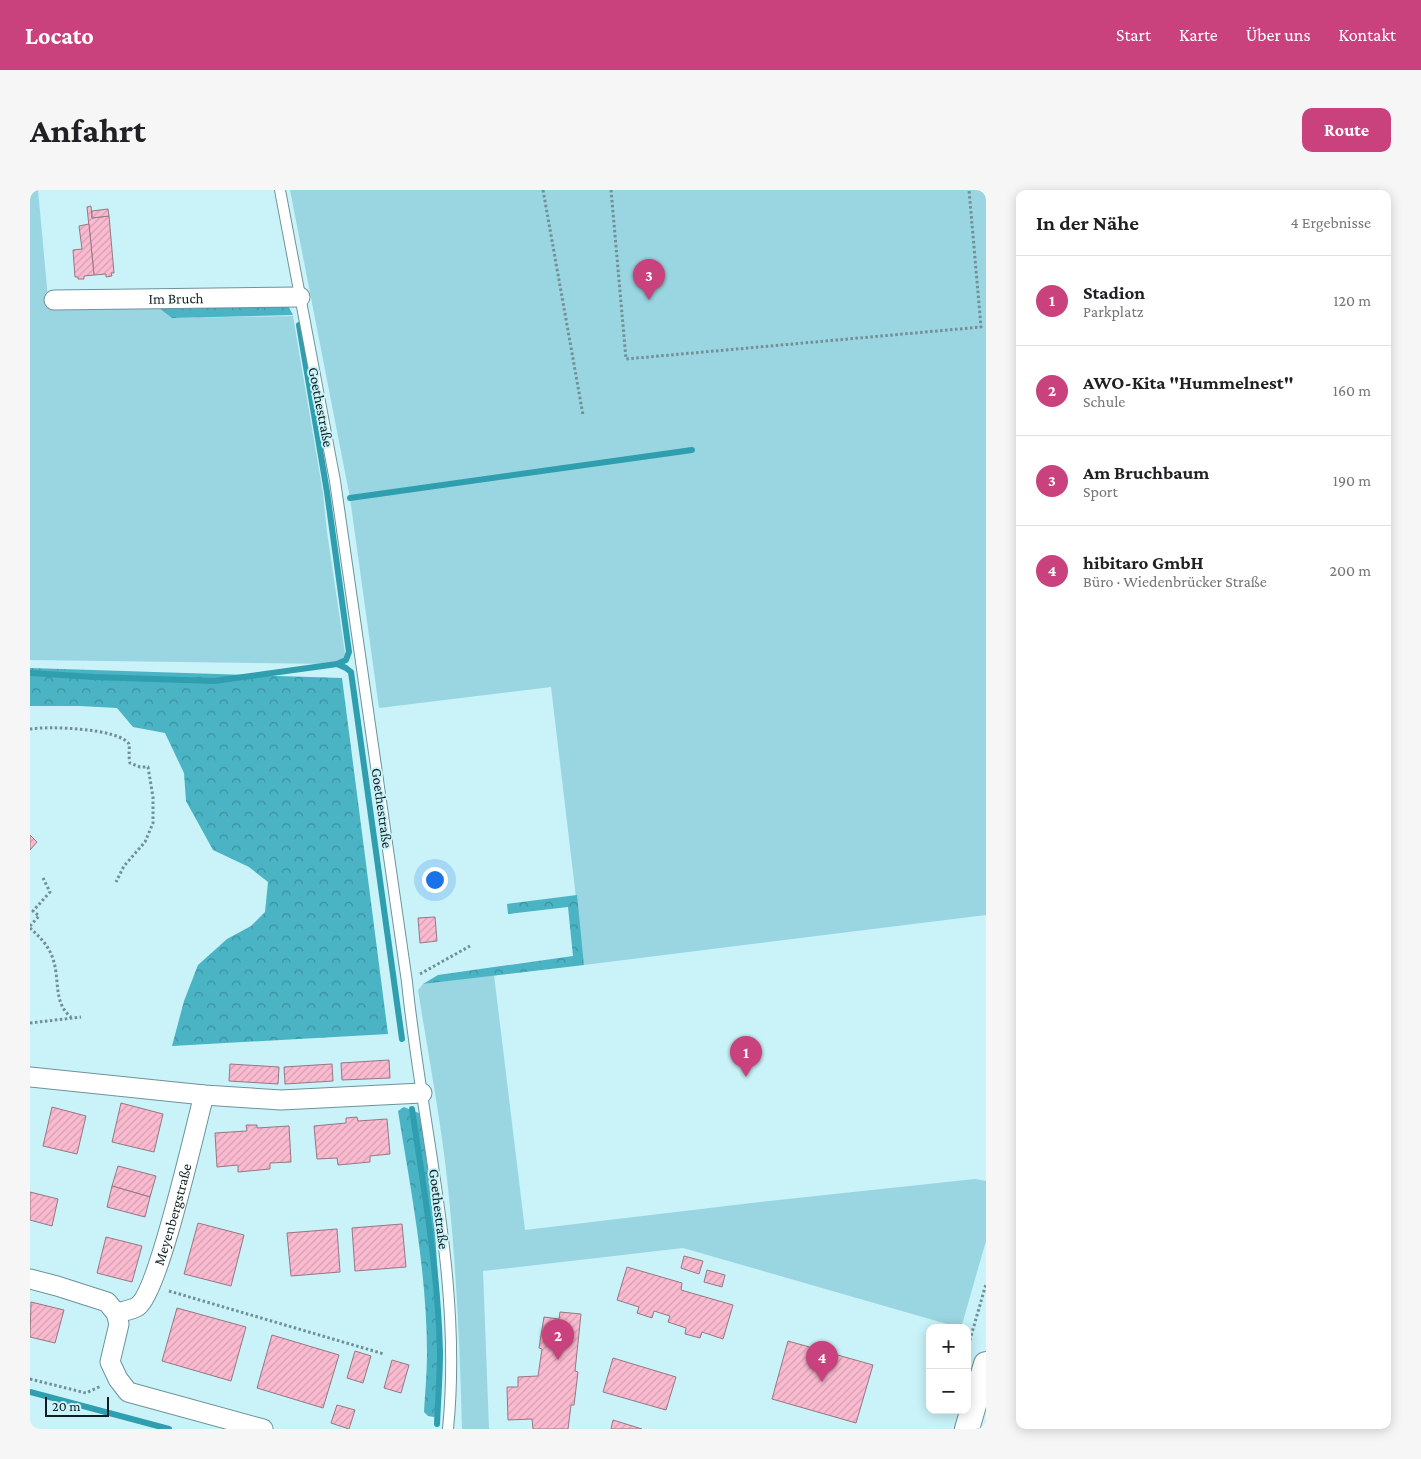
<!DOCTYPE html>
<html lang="de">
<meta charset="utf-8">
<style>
body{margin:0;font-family:"Crimson Pro",serif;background:#f6f6f6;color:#202124}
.controls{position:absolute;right:15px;bottom:15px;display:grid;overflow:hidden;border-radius:10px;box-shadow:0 2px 12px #0003}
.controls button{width:45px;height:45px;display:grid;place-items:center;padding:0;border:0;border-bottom:1px solid #e0e0e0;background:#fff;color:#202124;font:25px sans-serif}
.scale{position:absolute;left:15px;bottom:12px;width:64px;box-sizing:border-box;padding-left:5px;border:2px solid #101f22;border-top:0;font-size:14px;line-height:18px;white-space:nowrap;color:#101f22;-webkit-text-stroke:4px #c9f2f9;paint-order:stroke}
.you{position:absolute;left:404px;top:689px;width:18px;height:18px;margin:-12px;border:4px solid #fff;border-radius:50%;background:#1a73e8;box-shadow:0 0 0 8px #1a73e833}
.badge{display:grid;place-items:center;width:32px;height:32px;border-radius:50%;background:#c9417d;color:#fff;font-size:16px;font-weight:700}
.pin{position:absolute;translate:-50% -41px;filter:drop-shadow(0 1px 2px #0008)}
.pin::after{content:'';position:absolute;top:26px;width:18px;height:15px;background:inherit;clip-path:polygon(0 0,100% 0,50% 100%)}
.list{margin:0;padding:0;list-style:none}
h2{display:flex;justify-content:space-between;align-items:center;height:65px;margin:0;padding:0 20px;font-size:21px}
h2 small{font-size:16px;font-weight:400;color:#757577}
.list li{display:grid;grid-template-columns:32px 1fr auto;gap:15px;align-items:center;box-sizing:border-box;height:90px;padding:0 20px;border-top:1px solid #e0e0e0}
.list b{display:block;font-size:19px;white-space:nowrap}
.list p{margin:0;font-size:16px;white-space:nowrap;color:#757577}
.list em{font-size:16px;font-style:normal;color:#757577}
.map{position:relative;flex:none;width:956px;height:1239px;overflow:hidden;border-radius:10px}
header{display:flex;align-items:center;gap:30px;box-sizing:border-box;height:70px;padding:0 25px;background:#c9417d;color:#fff}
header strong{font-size:24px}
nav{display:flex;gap:28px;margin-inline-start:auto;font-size:18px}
.intro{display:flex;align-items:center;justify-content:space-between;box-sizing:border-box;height:120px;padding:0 30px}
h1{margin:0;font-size:35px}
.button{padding:12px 22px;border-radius:10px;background:#c9417d;color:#fff;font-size:18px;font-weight:700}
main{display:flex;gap:30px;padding:0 30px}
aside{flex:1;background:#fff;border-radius:10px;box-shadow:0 2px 12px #0003}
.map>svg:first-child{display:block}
</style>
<header>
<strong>Locato</strong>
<nav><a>Start</a><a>Karte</a><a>Über uns</a><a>Kontakt</a></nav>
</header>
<div class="intro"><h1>Anfahrt</h1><a class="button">Route</a></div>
<main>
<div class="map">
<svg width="956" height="1239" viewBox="0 0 956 1239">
<defs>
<pattern id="forest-crowns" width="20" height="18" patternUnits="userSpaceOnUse" patternTransform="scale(1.25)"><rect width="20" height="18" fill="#4ab3c4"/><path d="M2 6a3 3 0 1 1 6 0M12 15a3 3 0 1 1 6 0" fill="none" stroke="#3c919f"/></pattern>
<pattern id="building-hatch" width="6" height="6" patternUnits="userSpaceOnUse" patternTransform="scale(1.25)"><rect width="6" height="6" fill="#fabacf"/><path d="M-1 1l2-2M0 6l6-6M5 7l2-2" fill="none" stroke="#d59fb1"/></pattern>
</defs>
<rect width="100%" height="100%" fill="#c9f2f9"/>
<g fill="#9ad6e1">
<path d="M0,0H8L19,119H130L142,128L263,126L293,303L297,342L316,470L307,474L0,470Z"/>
<path d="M260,0H956V725L554,775L521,497L349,518L320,308Z"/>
<path d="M464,785L495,1040L739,1011L945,989L956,991V1051L931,1138L653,1058L453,1081L459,1239H432C430,1155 426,1072 417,988C410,926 398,863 388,800L393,794Z"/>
</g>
<g fill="url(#forest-crowns)">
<path d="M258,116L263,125L142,128L130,119Z"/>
<path d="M0,478L312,488L358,844L142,856L154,811L168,775L197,749L221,736L235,722L238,692L219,677L183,660L156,611L154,583L135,543L103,537L87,518L50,516H0Z"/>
<path d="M547,705L554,775L393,794L408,785L543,766L538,717L478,724L477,714Z"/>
<path d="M374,917L391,924L405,1043L412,1148L410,1223L404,1227L398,1226L394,1222C395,1203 397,1184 397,1164C397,1083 381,1001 368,921Z"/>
</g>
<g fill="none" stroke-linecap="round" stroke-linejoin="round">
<g stroke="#2f9eaf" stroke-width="6">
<path d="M320,308L662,260"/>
<path d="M307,474L316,478L321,482L372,849"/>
<path d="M0,483L64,487L184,491L307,474L316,470L319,462L297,302L269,135"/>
<path d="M382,919C394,1000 408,1080 410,1162C410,1186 408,1210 407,1234"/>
<path d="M0,1202L139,1239"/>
</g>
</g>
<g fill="url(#building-hatch)" stroke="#987782">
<path d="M61,16L62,28L79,26L84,83H81L82,86L76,87V84L64,85L57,17Z"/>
<path d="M78,19L79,26L62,28V21Z"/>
<path d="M59,34L64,85L54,86V89H48V87H45L43,60L52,59L49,36Z"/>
<path d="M0,645L7,652L0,660Z"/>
<path d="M405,727L407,751L390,753L388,728Z"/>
<path d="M359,870L360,888L312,890L311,873Z"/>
<path d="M200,874L249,877L248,894L199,891Z"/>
<path d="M302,874L303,891L255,894L254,877Z"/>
<path d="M91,913L133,924L124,962L82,952Z"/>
<path d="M22,917L56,926L47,964L13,956Z"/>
<path d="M327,927L328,931L357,929L360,964L340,966V972L308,975L307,968L287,969L284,936L316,933V928Z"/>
<path d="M216,935H227V938L259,936L261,972L240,973V979L208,982V975L187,977L185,943L217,941Z"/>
<path d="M88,976L126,986L120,1007L82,996Z"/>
<path d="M82,996L120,1007L115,1027L77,1017Z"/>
<path d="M0,1002L28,1009L22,1036L0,1030Z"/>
<path d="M168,1033L214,1045L201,1096L154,1084Z"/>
<path d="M372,1034L376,1077L325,1081L322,1038Z"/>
<path d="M307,1039L310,1082L261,1086L257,1043Z"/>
<path d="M76,1047L112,1056L102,1092L67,1083Z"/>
<path d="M654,1066L673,1071L669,1084L651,1078Z"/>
<path d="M597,1077L652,1093L651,1100L703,1115L693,1149L672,1142L670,1148L655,1144L656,1138L638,1132L640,1126L624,1121L622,1128L607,1123L609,1117L587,1110Z"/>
<path d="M677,1080L695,1085L692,1097L674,1092Z"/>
<path d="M1,1112L34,1120L25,1153L0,1147Z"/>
<path d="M147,1118L216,1137L201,1191L132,1171Z"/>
<path d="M530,1122L551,1124L545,1181L548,1182L544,1215H541L538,1239H503L502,1229L478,1230L477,1197H488V1187L508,1186L512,1159L509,1158L514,1127L529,1129Z"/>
<path d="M242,1145L309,1165L293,1218L227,1198Z"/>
<path d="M758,1151L843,1175L826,1233L742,1209Z"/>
<path d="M325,1161L341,1166L333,1193L317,1188Z"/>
<path d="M583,1168L646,1187L636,1220L573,1202Z"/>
<path d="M362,1170L379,1175L371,1203L354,1198Z"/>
<path d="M307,1215L325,1220L319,1239L301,1233Z"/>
<path d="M583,1230L612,1239H581Z"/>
</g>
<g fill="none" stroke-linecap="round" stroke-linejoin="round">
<defs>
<path id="service" d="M250,0L305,291L377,792C392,941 433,1089 418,1239"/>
<g id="minor">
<path id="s1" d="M24,110L270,107"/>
<path d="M0,887L174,905L251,910L392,903"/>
<path d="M0,1089L27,1096L77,1112L86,1123L89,1134L80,1172L88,1189L98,1202L233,1239"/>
<path id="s2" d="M86,1123C93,1121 103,1120 108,1116C129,1101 165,938 174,905"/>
</g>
<path id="tertiary" d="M937,1239L956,1174"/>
</defs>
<use href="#service" stroke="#6d939a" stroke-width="12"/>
<use href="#minor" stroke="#6d939a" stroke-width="21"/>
<use href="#tertiary" stroke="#6d939a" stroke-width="26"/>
<g stroke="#738f95" stroke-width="3" stroke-dasharray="2.5 2.5" stroke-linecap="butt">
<path d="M513,0L553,225"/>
<path d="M581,0L596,169L951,137L939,0"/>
<path d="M0,539C17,536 89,538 99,554C100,557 98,566 100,573L110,577H118L123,607V633L115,652L94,676L86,692"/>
<path d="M0,736L9,726L3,721L20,702L13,688"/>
<path d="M0,738C10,747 19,756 23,769C30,789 23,813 41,827"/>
<path d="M390,784L440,756"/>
<path d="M0,833L51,827"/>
<path d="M139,1101L354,1164"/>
<path d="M937,1160L956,1094"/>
<path d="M0,1189L56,1203L71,1196"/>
</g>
<use href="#service" stroke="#fff" stroke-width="10"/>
<use href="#minor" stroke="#fff" stroke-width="19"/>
<use href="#tertiary" stroke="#fff" stroke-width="24"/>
</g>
<g text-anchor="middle" stroke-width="4" stroke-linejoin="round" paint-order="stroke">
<g font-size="15" fill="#101f22" stroke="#c9f2f9">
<text dy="5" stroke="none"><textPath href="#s1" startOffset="122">Im Bruch</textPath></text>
<text transform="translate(291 217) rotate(79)" y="5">Goethestraße</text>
<text transform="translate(352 618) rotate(82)" y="5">Goethestraße</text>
<text transform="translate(409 1019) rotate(83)" y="5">Goethestraße</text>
<text dy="5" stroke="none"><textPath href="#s2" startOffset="122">Meyenbergstraße</textPath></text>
</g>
</g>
</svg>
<div class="controls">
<button>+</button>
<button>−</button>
</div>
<div class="scale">20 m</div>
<div class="you"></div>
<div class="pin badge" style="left:716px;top:887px">1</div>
<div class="pin badge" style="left:528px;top:1170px">2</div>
<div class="pin badge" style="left:619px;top:110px">3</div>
<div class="pin badge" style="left:792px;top:1192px">4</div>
</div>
<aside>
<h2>In der Nähe<small>4 Ergebnisse</small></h2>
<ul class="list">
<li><span class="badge">1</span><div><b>Stadion</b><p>Parkplatz</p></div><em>120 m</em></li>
<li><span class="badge">2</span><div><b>AWO-Kita &quot;Hummelnest&quot;</b><p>Schule</p></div><em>160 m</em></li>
<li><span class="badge">3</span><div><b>Am Bruchbaum</b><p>Sport</p></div><em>190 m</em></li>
<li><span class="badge">4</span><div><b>hibitaro GmbH</b><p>Büro · Wiedenbrücker Straße</p></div><em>200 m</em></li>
</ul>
</aside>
</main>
